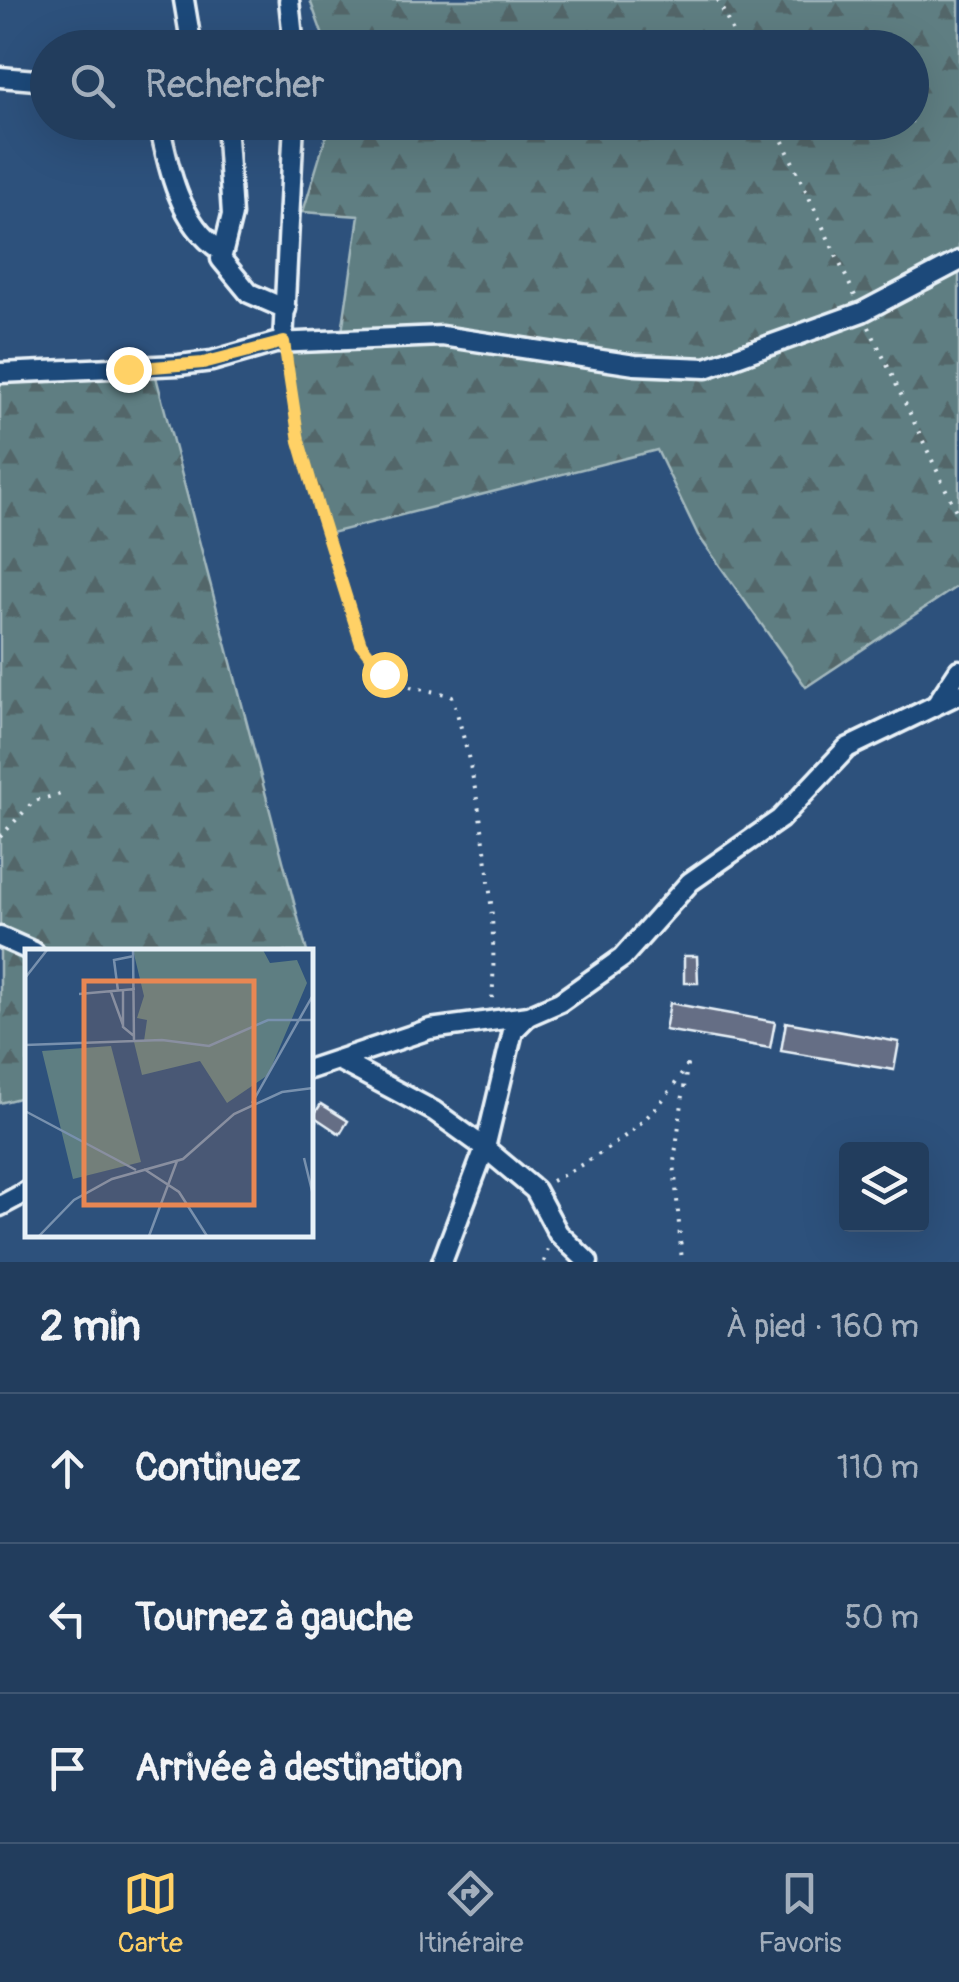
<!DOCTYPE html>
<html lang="fr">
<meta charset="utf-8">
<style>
body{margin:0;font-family:Pangolin,sans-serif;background:#2a4463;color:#f1f3f6}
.controls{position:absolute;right:30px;bottom:30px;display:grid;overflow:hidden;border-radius:10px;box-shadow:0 10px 40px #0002}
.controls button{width:90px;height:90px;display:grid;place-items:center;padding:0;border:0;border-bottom:2px solid #3f5672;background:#223d5d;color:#f1f3f6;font:50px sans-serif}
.stop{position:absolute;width:30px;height:30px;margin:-22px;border:8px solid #ffd166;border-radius:50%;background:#fff}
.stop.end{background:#ffd166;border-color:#fff;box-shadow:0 2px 10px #0008}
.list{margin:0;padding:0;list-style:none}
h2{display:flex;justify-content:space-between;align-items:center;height:130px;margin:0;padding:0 40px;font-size:42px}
h2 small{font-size:32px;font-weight:400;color:#a2aebc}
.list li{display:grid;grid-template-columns:65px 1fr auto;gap:30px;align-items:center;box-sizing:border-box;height:150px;padding:0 40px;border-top:2px solid #3f5672}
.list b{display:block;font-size:38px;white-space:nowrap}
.list em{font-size:32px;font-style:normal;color:#a2aebc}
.icon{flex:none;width:55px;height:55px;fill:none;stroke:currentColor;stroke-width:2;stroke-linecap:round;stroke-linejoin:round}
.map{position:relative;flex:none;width:959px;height:1262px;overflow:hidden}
.search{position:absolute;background:#223d5d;box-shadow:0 10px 40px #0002;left:30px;right:30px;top:30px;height:110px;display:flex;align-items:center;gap:25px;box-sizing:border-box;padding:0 35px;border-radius:55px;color:#a2aebc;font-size:38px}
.sheet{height:580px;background:#223d5d}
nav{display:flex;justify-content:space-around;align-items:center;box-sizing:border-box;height:140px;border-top:2px solid #3f5672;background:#223d5d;font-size:28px;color:#a2aebc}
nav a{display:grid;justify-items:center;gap:5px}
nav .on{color:#ffd166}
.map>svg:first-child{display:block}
</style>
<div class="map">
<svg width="959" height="1262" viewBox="0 0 959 1262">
<defs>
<pattern id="forest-firs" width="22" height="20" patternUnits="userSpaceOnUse" patternTransform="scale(2.5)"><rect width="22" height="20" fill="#5e7e82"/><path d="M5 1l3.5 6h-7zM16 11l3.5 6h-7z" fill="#536669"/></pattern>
</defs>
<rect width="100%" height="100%" fill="#2d517c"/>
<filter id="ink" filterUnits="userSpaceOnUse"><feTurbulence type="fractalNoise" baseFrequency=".01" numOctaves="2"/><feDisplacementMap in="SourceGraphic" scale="20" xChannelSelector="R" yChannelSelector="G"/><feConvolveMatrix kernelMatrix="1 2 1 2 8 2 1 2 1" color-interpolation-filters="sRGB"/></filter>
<g filter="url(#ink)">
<g fill="url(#forest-firs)" stroke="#a3b8bd" stroke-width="2.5">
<path d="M310,0H959V585L806,687L698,535L657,450L327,534L299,428L284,345L341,339L359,216L303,212L330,123L912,122V48L327,47Z"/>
<path d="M154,369L307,952H28L27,1096L0,1103V380Z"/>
</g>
<g fill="#656e85" stroke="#e8f1f8" stroke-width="2.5">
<path d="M684,956H697L698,983H684Z"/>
<path d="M670,1003L775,1022L770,1048L665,1030Z"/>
<path d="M786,1022L899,1042L894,1070L781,1051Z"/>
<path d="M321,1104L348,1121L340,1134L313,1116Z"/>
</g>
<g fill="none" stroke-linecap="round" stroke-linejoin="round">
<defs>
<g id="minor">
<path d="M184,0L192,48"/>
<path d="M289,0L294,48"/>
<path d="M0,77L48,81"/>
<path d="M159,122C168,168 180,224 220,250"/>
<path d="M226,122L232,215L221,259L249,293L286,309"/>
<path d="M283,342L294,122"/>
<path d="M0,373L179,365L212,361L275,343L442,336L635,365L706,368L862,312L959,261"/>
<path d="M938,702L959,670"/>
<path d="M0,937L34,952"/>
<path d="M340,1061L434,1111L485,1148L535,1190L558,1233L588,1262"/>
<path d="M310,1069L430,1029L528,1016L560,1002L622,958L690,882L780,819L847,748L959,694"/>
<path d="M0,1206L28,1191"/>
<path d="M442,1262L485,1148L513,1031L528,1016"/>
</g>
</defs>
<use href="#minor" stroke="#e8f1f8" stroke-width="25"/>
<g stroke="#e8f1f8" stroke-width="4" stroke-dasharray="2.5 8" stroke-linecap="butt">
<path d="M718,0L740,48"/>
<path d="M774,122L855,296"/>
<path d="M869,327L959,517"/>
<path d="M287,364C299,428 340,638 386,676C403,690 431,689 452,696C479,784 499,909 492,1001"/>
<path d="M0,837L34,801L65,793"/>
<path d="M552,1181C612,1149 651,1124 687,1066L674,1162L682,1262"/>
<path d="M544,1262L548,1248"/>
</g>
<use href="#minor" stroke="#1f4a7a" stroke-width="18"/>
</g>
</g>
<g fill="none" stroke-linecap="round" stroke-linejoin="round" filter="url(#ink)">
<path stroke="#ffd166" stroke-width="12" d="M128,369L203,363L284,342L299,441L319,510L361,644L384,674"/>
</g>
<g transform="translate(25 949)">
<rect width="288" height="288" fill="#2d517c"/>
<path d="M108,1H238L245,14L272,11L282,34L243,126L202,154L175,112L117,126L109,93L119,92L122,71L112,69L119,47ZM86,97L116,213L48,230L17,102Z" fill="#5e7e82"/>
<path fill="none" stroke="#7891ae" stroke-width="2.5" d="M108,1L109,92M0,29L22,1M93,42L89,11L109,7M98,42V78L109,87M86,43L98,76M54,45L110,40M0,96L137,91L184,97L243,71H288M227,154L288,46M0,162L111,221M279,209L288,246M119,220L154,243L182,287M14,287L49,251L87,230L158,210L209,165L257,143L288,139M124,287L152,212"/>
<path fill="#e88753" fill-opacity="0.15" stroke="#e88753" stroke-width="5" d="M59,32H229V256H59Z"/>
<rect width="288" height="288" fill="none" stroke="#e8f1f8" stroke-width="5"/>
</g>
</svg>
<div class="controls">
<button><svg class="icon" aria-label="layers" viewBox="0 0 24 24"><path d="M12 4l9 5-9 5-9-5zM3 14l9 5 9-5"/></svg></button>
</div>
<div class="stop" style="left:384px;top:674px"></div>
<div class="stop end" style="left:128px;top:369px"></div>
<div class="search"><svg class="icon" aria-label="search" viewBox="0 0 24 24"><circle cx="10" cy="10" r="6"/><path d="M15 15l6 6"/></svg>Rechercher</div>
</div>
<section class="sheet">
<h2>2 min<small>À pied · 160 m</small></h2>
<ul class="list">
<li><svg class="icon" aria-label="ahead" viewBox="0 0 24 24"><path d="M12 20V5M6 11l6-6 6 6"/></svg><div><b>Continuez</b></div><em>110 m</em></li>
<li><svg class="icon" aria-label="left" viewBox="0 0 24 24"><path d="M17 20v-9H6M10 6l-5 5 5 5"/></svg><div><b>Tournez à gauche</b></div><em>50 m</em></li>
<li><svg class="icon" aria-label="arrive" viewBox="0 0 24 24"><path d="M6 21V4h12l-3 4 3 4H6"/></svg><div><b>Arrivée à destination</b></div></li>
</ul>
</section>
<nav>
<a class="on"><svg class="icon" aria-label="map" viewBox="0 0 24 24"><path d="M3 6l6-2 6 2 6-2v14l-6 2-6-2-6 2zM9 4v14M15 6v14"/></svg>Carte</a>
<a><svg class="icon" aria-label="directions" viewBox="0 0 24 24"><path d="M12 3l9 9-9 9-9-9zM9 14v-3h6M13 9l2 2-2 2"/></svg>Itinéraire</a>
<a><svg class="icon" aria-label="saved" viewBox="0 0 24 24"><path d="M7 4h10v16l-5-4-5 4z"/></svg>Favoris</a>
</nav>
